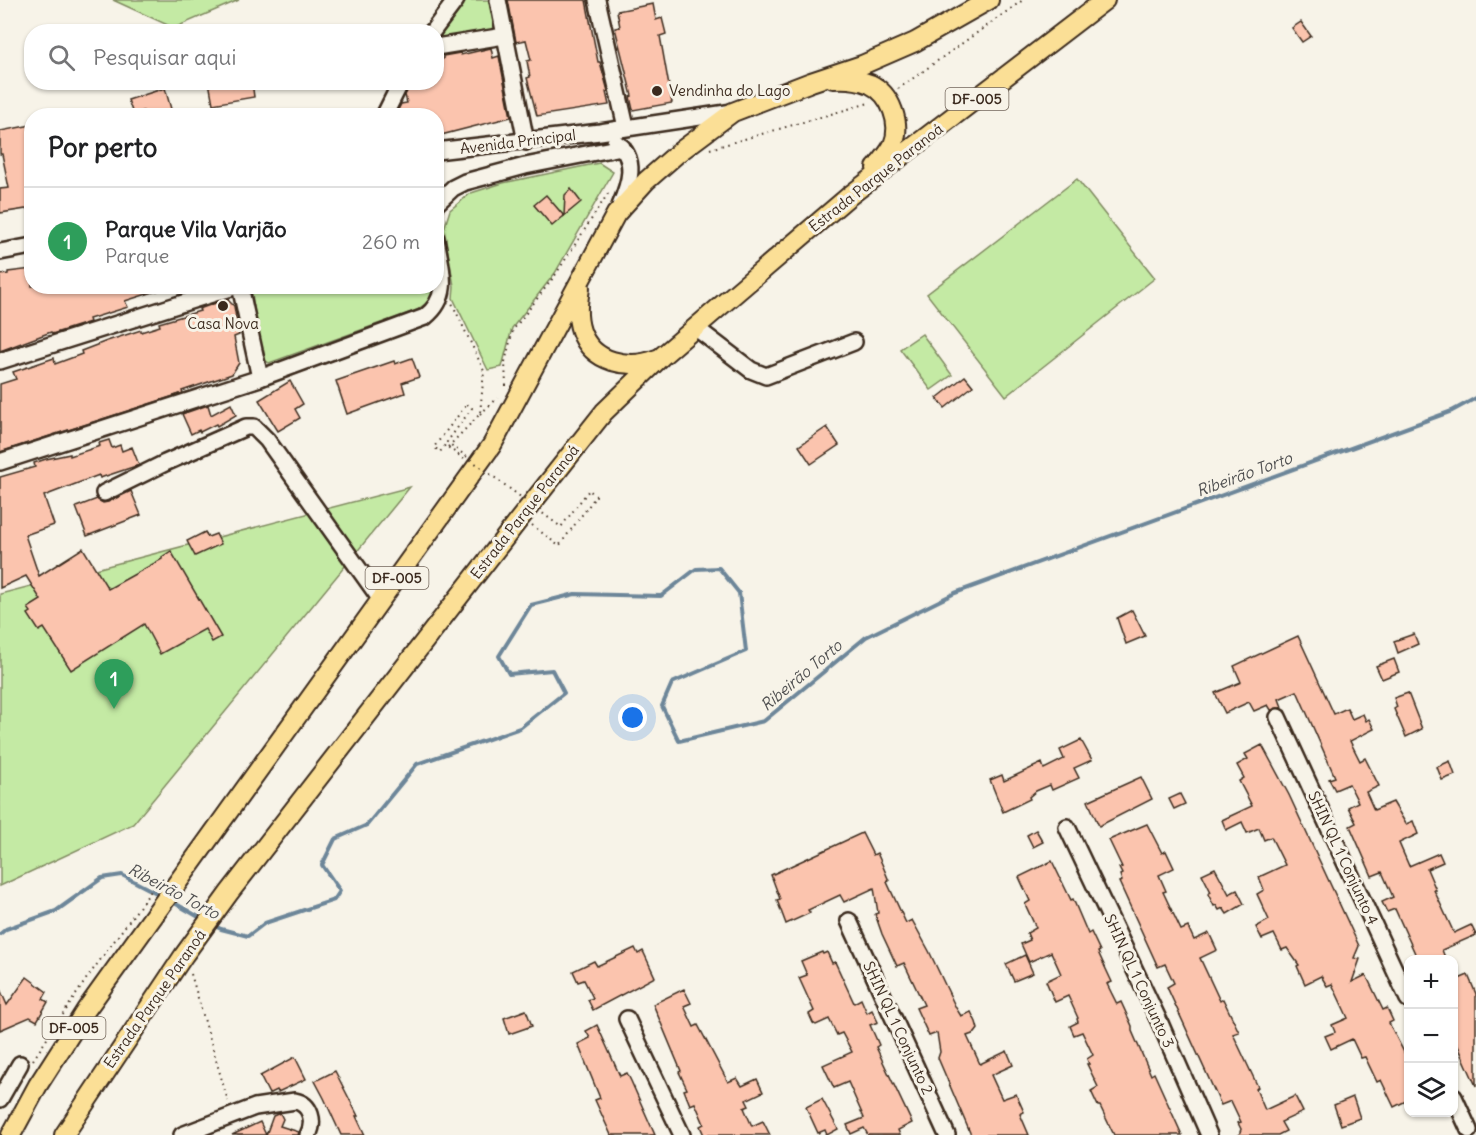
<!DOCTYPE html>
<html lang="pt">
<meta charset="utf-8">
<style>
body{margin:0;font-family:Delius,sans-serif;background:#f2f2f2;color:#202124}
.controls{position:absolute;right:18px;bottom:18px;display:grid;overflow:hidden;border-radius:12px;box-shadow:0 2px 4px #0004}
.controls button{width:54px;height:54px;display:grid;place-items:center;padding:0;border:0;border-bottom:2px solid #e0e0e0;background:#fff;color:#202124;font:30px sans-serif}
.you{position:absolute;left:633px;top:718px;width:21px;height:21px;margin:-15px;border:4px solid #fff;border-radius:50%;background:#1a73e8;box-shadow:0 0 0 9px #1a73e833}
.badge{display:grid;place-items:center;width:39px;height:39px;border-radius:50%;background:#0b8043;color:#fff;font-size:20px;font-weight:700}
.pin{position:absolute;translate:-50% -50px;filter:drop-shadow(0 2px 3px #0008)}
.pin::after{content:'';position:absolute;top:32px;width:21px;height:18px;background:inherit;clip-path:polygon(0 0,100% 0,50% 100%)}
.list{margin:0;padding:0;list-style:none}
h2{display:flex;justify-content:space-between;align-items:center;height:78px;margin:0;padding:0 24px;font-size:26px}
h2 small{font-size:20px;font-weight:400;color:#757577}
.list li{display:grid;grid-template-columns:39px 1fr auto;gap:18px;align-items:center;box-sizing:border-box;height:108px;padding:0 24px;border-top:2px solid #e0e0e0}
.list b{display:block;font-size:22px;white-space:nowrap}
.list p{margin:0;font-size:20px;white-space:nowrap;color:#757577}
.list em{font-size:20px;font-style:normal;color:#757577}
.icon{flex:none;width:33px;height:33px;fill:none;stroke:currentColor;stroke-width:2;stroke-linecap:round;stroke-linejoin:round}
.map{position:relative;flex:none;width:1476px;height:1135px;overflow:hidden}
.search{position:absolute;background:#fff;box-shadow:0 2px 4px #0004;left:24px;top:24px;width:420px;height:66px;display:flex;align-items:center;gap:15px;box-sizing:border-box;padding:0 21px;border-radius:24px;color:#757577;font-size:22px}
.panel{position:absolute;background:#fff;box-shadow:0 2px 4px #0004;left:24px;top:108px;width:420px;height:186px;border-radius:24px}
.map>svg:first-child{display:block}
</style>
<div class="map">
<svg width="1476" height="1135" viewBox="0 0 1476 1135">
<rect width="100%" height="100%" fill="#f7f3e8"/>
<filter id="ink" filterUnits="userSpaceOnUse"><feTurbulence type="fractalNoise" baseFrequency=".0167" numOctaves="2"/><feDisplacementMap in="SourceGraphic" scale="12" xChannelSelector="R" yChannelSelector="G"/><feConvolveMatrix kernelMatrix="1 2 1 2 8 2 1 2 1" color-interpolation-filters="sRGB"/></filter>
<g filter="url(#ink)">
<g fill="#c4eaa4" stroke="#808a61" stroke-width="1.5">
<path d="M113,0H239L174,28Z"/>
<path d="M464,0H489L496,33L437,43V34Z"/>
<path d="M599,163L613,172L555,273L512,328L502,367L488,370L453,298L454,286L444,229L450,210L471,193L503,183Z"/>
<path d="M1077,179L1155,278L1006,396L927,294Z"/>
<path d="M251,287H434L429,301L417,310L269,363L264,360L261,355Z"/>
<path d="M922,334L952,375L931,390L900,349Z"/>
<path d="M410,487L133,824L0,886V594Z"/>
</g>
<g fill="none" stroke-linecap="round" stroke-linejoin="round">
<g stroke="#6d8699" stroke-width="4">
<path d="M171,901L204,920"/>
<path d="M213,925L221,929L248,936L265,923L334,900L340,891L322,865L335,839L367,825L417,764L520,728L564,693L552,670L509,674L499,656L531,605L575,594L661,596L696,569L719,568L739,593L746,651L672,683L662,706L679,741L764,721L866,637L955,593L1452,411L1476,398"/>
<path d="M0,934L6,929L56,911L102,878L122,875L162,896"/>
</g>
</g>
<g fill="#fbc4ae" stroke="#3b2a1e" stroke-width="1.5">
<path d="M508,0H586L598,62H600L608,91L606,92L609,105L537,116L527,78L530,77L527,61L531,60L526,40L516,42Z"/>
<path d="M653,4L656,20L662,18L666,34L660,36L672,103L633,110L630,97L632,96L615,28L620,27L617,11Z"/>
<path d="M1301,22L1311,36L1302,42L1292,28Z"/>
<path d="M491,48L493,58L499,56L511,117L441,135L440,132L436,133V116H395L401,104L407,103L405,95L410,86L416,85L415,82H436V61L443,59V56L460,53L461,55Z"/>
<path d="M209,82H252L254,97L213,104Z"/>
<path d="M165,88L173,116H144L143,111L133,114L128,100Z"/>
<path d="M32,125V208L0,213V189L9,188L2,154H0V131Z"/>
<path d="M571,189L581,202L564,216L565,195Z"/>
<path d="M546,195L564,216L552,226L534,205Z"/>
<path d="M32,269V286H163V289L125,301L128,307L89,319L90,322L52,334L51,332L0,351V275L8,274V272Z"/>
<path d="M227,299L234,306L239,335L234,337L239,363L232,374L182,391L183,393L0,452V384L16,379L13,372L54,358L55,364L82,354L81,351L107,341L141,330V332L160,326L159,323L200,311L199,309Z"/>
<path d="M412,358L419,377L402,383L405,393L347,414L336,381L394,361L395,364Z"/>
<path d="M965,376L973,386L945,408L937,398Z"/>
<path d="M290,381L303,404L295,409L300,418L278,431L259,400Z"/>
<path d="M231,404L236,415L217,426L216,424L200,432L199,430L191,434L182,414L208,405L211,415Z"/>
<path d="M827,427L839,445L811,464L799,446Z"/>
<path d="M109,440L112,448L120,445L122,451L132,447L139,465L100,478L99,475L44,496L54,525L25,535L39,576L83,548L108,589L162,559V557L171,551L221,637L212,642L205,629L160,654L144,624L71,670L44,628L39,631L28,614L31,612L28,608L41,600L26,576L0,588V477L35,467L34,463L46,459L70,454V456L100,446L99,443Z"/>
<path d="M131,491L141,515L87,536L76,507L97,499L103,503L108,502Z"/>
<path d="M205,532L208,537L216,534L221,544L195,556L187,541Z"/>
<path d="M1132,610L1145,636L1126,644L1117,618Z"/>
<path d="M1414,634L1418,644L1398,653L1394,641Z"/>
<path d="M1298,636L1334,714L1347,708L1352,719L1363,714L1366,721L1369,719L1374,729L1350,741L1360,761L1365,758L1379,786L1366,792L1374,810L1393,802L1406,824L1413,821L1418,834L1399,843L1409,866L1439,853L1443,862L1427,869L1436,890H1434L1454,933L1471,925L1476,935L1442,950L1446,960H1418L1395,909L1387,912L1382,902L1393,897L1382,872L1372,876L1350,826L1356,823L1348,807L1358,802L1349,784L1335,790L1329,779L1335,777L1297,691L1279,699L1282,707L1280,708L1271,710L1268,705L1254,711L1249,702L1225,713L1215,693L1241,682L1234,666Z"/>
<path d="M1394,659L1399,672L1382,679L1376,666Z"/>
<path d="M1408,693L1422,729L1406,737L1394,709L1397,707L1394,698Z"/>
<path d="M1081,740L1092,760L1074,768L1079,778L1052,790L1050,785L1036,791L1029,797L1030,799L1003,812L990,780L1002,775L1004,781L1042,763L1044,769L1064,759L1060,750Z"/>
<path d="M1262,745L1289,795L1359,946L1354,958L1360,959L1352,982L1366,975L1383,1010L1387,1008L1393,1021L1389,1023L1408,1060V1100L1394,1107L1381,1080L1377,1082L1365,1057L1361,1058L1352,1039L1331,1049L1325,1036L1335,1032L1332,1025L1348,1018L1332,984L1327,986L1321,976L1305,984L1297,966L1299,965L1287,948L1282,950L1274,934L1262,939L1256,927L1269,920L1257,894L1264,890L1259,877L1285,865L1271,837L1264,840L1259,828L1247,833L1242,822L1226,830L1222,820L1252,806L1239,781L1244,778L1237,765L1248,759L1245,754Z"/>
<path d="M1450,761L1455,775L1442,780L1437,767Z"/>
<path d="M1141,777L1152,799L1099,826L1088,801Z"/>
<path d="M1180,794L1185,804L1174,809L1169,799Z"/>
<path d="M1147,824L1162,853L1166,851L1174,868L1159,875L1166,891L1163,892L1181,930L1188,927L1194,940L1209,933L1217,950L1200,958L1220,1001L1223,999L1239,1032L1233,1034L1258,1087L1256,1089L1265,1110L1295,1096L1303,1112L1281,1122L1286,1131L1278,1135H1239L1241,1129L1238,1123L1241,1122L1231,1101L1221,1105L1167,987L1174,983L1165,964L1158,967L1119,882L1122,881L1120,875L1122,874L1119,868L1122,867L1109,840Z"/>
<path d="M1036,830L1043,842L1033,847L1027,835Z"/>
<path d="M862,833L873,855L877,853L882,864L889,881L887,882L906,923L912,920L929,951L956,1008L961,1016L971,1012L976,1022L978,1029L975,1033L967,1036L980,1064L1007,1051L1013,1065L991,1075L1002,1099L1016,1094L1024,1112L1020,1114L1029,1135H971L938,1058L940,1052L937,1033L929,1036L916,1008L924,1005L904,963L897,966L882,934L875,914L878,913L874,888L844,902L840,895L808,910L810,913L786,924L777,900L780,899L771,875Z"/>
<path d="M1052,861L1071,900L1073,899L1088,934L1091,932L1100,951L1098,952L1112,982L1107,984L1117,1004L1121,1002L1132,1026V1031L1151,1075L1154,1073L1182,1135H1114L1100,1106H1098L1091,1091L1098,1087L1087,1064H1089L1087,1059L1093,1055L1082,1032L1074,1035L1070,1026L1078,1022L1077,1019L1078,1018L1068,996L1055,1002L1046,981L1061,974L1051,952L1029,962L1021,944L1030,940L1027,933L1036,928L1025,904L1030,901L1019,877Z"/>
<path d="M1215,868L1229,894L1237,890L1244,904L1227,914L1223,908L1219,910L1216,905L1214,906L1208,894L1211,892L1202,874Z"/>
<path d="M635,948L638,954L643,951L655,977L593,1010L588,1000L593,998L584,980L578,982L573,971L594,961L597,966Z"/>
<path d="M822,952L823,954L827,952L832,963L835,962L854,1003L861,999L867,1013L872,1010L878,1022L870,1025L879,1045L876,1047L912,1123L898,1130L900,1135H868L864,1128L851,1134L847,1125L864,1118L848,1082L834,1088L823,1065L852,1052L842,1033L837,1035L829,1019L816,1025L813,1023L809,1014L814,1011L799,978L807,975L801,961Z"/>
<path d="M1025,955L1033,973L1014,981L1006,964Z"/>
<path d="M1468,975L1476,994V1086L1454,1037V981Z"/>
<path d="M27,977L47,992L43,999L48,1002L37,1021L30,1017L0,1030V989L7,1005Z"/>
<path d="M684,989L691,1003L684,1006L694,1027L698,1025L728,1082L737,1078L742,1086L757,1079L763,1092L746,1100L749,1106L744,1108L752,1126L763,1121L770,1135H704L700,1126L704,1124L695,1103L690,1105L684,1090L687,1089L679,1072L681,1071L653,1004Z"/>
<path d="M526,1010L532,1026L509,1034L504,1018Z"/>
<path d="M597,1025L620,1076L627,1073L631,1081L655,1135H611L595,1100L600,1098L578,1044L590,1038L586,1031Z"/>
<path d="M295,1057L306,1079L278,1092L277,1090L269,1094L260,1076Z"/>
<path d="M335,1071L358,1116H356L365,1135H341L324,1098L315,1081Z"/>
<path d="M1353,1097L1360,1118L1341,1125L1334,1105Z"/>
<path d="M822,1099L838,1129L827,1135L825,1130L818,1133L806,1107Z"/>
<path d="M280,1113L283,1119L280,1126L299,1132L298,1135H266L273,1116Z"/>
<path d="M260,1122L266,1135H232Z"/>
</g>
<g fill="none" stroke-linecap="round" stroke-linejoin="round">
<defs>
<g id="minor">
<path d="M498,0L526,142"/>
<path d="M597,0L626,127"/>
<path d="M432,32L456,0"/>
<path d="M436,47L504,36"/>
<path d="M384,116L401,82"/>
<path d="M615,142C639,158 629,185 620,206"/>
<path d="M436,151L600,132L733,112"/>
<path d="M436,204L453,188L465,182L525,166L622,147"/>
<path d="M0,252L32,246"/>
<path d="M240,286L260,378"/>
<path d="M696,328L751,370L766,376L854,342"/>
<path d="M0,361L237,286"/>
<path d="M0,462L260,378L425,317C452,296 441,269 436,239"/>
<path d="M104,493L165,463L246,427H254L267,440L381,600"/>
<path d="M1278,717L1408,999"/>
<path d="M1067,827L1160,1023L1209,1135"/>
<path d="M849,921L947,1135"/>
<path d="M627,1019L682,1135"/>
<path d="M1454,1097L1469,1130"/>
<path d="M0,1099L20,1064"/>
<path d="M182,1135L255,1107L295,1101C311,1104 315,1122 308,1135"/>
</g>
<g id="major">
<path d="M833,79C846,78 858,79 870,84C891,94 902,124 893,145C889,153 882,161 876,168"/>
<path d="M580,288C578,302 576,316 581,331C592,363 629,370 657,359"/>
<path d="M11,1135L38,1085L86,1010L492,445L616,214L646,181L678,153L733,112L811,82L862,65L915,42L989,0"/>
<path d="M64,1135L184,955L229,893L521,517L604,412L661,357L848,197L1105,0"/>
</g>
</defs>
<use href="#minor" stroke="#3b2a1e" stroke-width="20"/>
<use href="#major" stroke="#3b2a1e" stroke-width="22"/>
<g stroke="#3b2a1e" stroke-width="2" stroke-dasharray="1.5 4.5" stroke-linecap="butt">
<path d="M898,89L1023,0"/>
<path d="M710,149L869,103"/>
<path d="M506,386L505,362L513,330L556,274L609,192"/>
<path d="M480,414L498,398"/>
<path d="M448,447L480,414L484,371L452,303"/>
<path d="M464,459L445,445L440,452L434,447L467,404"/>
<path d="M532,525L559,546L596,496L589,490"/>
<path d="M191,974L228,1101"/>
<path d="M33,1060L87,978L159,880"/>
</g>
<use href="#minor" stroke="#f7f3e8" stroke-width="15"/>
<use href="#major" stroke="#fbdf96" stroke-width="18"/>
<path stroke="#3b2a1e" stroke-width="2" stroke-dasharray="1.5 4.5" stroke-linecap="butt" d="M467,404L472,408L447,442L561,527L589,490"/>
</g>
</g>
<g fill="#3b2a1e" stroke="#f7f3e8" stroke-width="2">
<circle cx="657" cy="91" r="6"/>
<circle cx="223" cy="306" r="6"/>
</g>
<g text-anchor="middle" stroke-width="6" stroke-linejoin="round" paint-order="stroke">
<g fill="#f7f3e8" stroke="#73665b" stroke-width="1.5">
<rect x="945.5" y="88" width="63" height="22" rx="4.5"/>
<rect x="365.5" y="567" width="63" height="22" rx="4.5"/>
<rect x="42.5" y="1017" width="63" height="22" rx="4.5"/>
</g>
<g font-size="14" font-weight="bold" fill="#3b2a1e">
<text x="977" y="104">DF-005</text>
<text x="397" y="583">DF-005</text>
<text x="74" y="1033">DF-005</text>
</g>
<g font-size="15" fill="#3b2a1e" stroke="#f7f3e8" text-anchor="start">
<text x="669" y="96">Vendinha do Lago</text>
<text x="223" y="329" text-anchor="middle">Casa Nova</text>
</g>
<g font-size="15" fill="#3b2a1e" stroke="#f7f3e8">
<text transform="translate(518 142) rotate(-7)" y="5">Avenida Principal</text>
<text transform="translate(876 178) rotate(-38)" y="5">Estrada Parque Paranoá</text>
<text transform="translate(525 512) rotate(-52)" y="5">Estrada Parque Paranoá</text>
<text transform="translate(1343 858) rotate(65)" y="5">SHIN QL 1 Conjunto 4</text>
<text transform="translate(1139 981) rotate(65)" y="5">SHIN QL 1 Conjunto 3</text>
<text transform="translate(155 999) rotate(-55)" y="5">Estrada Parque Paranoá</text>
<text transform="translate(898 1028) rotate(65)" y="5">SHIN QL 1 Conjunto 2</text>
</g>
<g font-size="16" font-style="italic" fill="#505051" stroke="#f7f3e8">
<text transform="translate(1244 474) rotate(-20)" y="6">Ribeirão Torto</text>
<text transform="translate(801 675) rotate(-40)" y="6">Ribeirão Torto</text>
<text transform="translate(174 891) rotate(28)" y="6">Ribeirão Torto</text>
</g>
</g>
</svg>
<div class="controls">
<button>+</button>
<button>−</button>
<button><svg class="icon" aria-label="layers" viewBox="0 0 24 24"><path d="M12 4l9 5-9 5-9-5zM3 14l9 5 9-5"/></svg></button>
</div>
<div class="you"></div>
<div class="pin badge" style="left:114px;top:709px;background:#2e9e5b">1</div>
<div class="search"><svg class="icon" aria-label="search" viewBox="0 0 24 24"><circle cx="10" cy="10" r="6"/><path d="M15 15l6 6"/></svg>Pesquisar aqui</div>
<section class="panel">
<h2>Por perto<small></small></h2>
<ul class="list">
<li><span class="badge" style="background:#2e9e5b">1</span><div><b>Parque Vila Varjão</b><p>Parque</p></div><em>260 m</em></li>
</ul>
</section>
</div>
